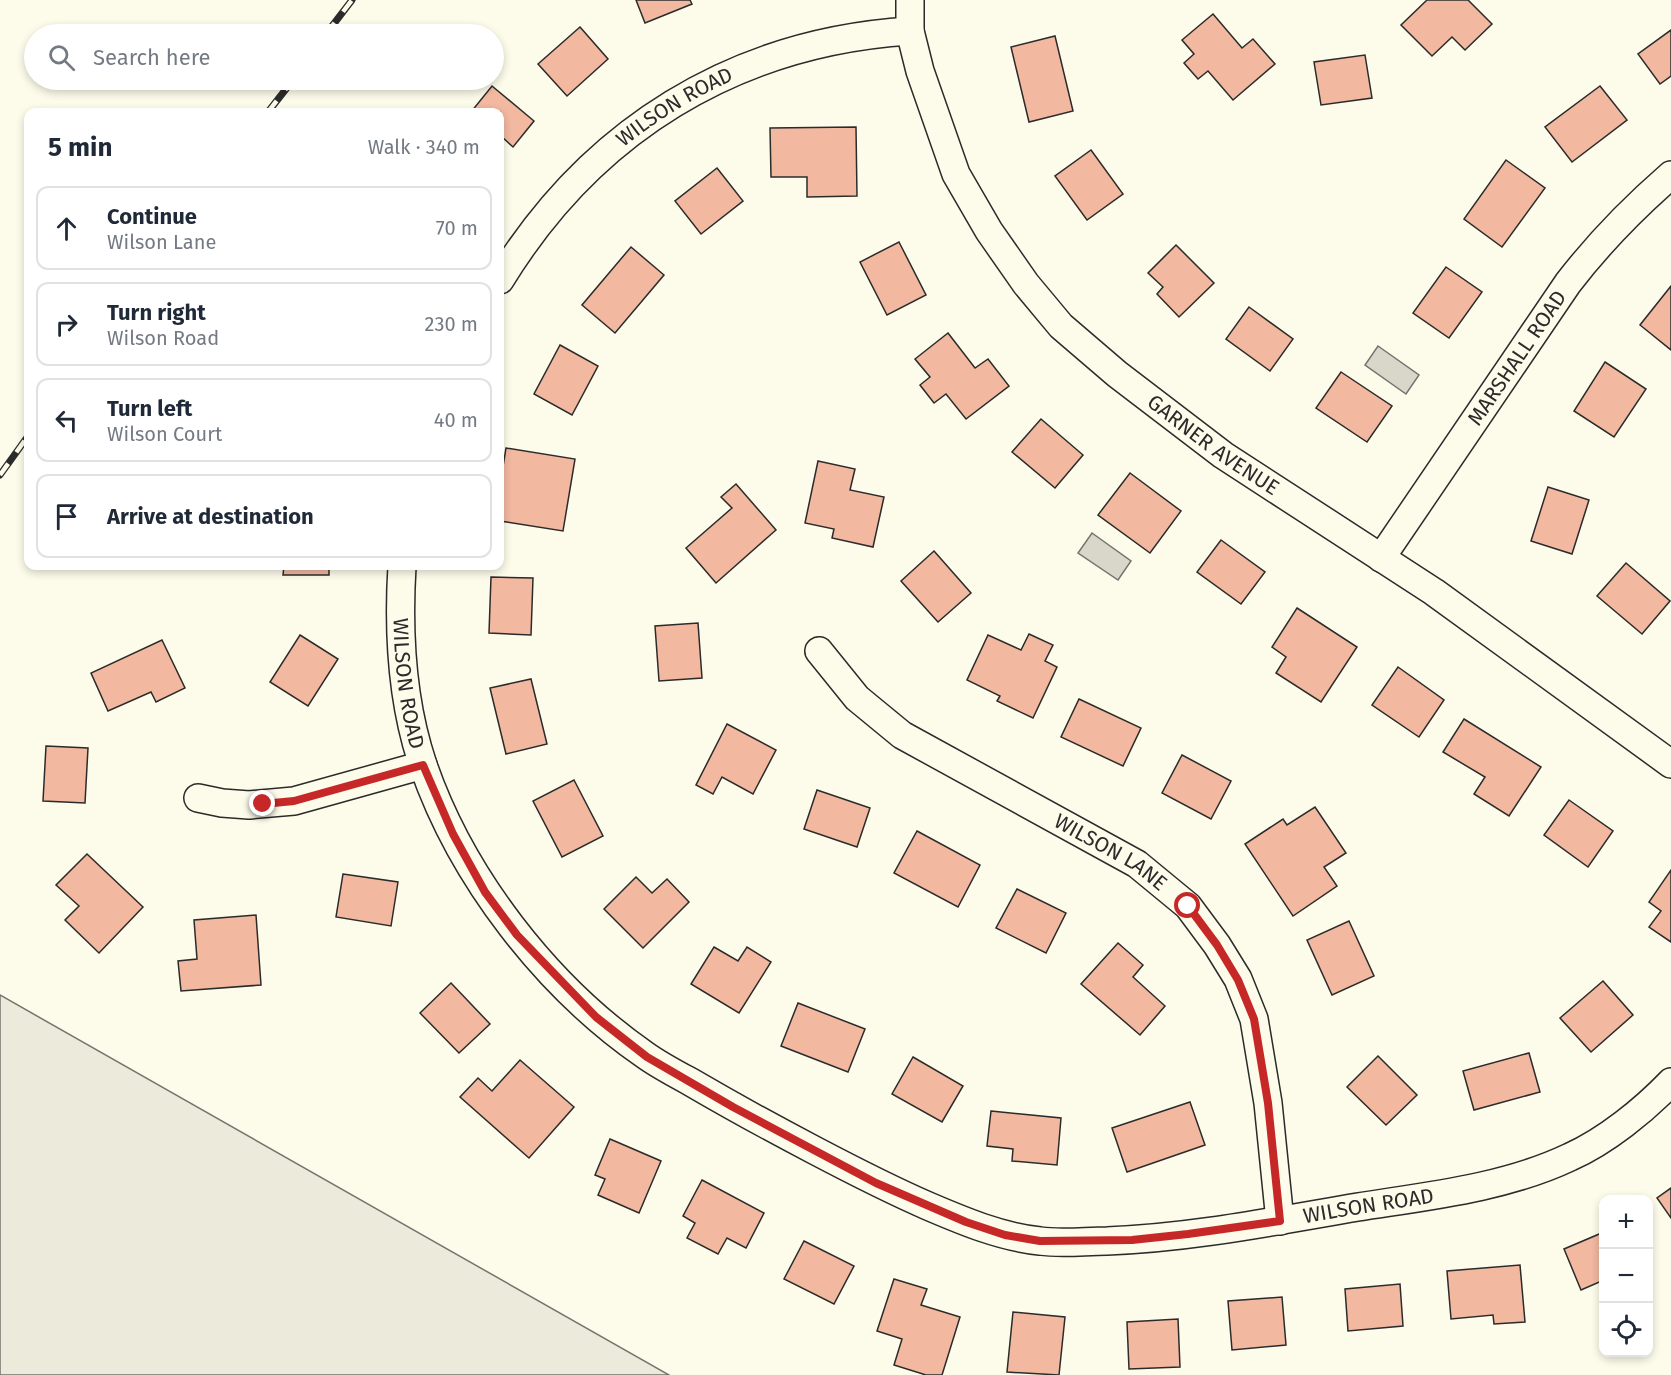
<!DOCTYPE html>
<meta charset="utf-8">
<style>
body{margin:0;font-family:"Fira Sans",sans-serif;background:#f6f6f7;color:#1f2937}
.controls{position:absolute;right:18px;bottom:18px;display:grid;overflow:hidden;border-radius:12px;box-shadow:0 3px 9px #0003}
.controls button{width:54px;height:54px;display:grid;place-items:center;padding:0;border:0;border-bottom:2px solid #e0e1e3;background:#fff;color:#1f2937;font:30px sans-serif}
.stop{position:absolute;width:18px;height:18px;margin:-14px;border:4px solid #c62828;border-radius:50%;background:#fff}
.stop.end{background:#c62828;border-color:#fff;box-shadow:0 2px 6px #0008}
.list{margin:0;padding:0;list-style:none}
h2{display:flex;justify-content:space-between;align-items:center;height:78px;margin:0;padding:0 24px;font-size:26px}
h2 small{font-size:20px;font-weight:400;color:#747a83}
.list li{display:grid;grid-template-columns:39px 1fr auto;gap:18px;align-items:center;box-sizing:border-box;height:84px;margin:0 12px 12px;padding:0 12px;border:2px solid #e0e1e3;border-radius:12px}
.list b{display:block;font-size:22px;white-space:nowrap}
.list p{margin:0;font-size:20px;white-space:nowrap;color:#747a83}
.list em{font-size:20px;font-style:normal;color:#747a83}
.icon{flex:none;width:33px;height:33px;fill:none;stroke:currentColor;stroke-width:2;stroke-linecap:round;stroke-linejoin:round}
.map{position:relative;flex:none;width:1671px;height:1375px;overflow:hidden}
.search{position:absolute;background:#fff;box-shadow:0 3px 9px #0003;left:24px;top:24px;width:480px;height:66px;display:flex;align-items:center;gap:15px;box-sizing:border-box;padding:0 21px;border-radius:33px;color:#747a83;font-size:22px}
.panel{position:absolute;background:#fff;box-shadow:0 3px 9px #0003;left:24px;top:108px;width:480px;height:462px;border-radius:12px}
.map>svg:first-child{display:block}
</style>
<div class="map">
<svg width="1671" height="1375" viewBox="0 0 1671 1375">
<rect width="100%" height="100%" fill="#fdfbea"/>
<path fill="#ecebdb" stroke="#74746e" stroke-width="1.5" d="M0,995L669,1375H0Z"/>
<g fill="#d8d7c9" stroke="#74746e" stroke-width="1.5">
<path d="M1378,346L1419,375L1406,394L1365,365Z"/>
<path d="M1092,533L1131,561L1118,580L1078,553Z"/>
</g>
<g fill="#f2b8a0" stroke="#2b2b2b" stroke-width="1.5">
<path d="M636,0H690L692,4L645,23Z"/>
<path d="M1427,0H1468L1492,24L1465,50L1452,37L1432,56L1401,25Z"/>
<path d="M1213,14L1242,48L1253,39L1275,64L1233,100L1208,71L1198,79L1184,63L1194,54L1182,40Z"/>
<path d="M580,27L608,59L567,96L538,64Z"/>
<path d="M1671,30V76L1660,84L1638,54Z"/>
<path d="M1055,36L1073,111L1029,122L1011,47Z"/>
<path d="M1365,55L1372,98L1321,105L1314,62Z"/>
<path d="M492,86L534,121L513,147L502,137L500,141V112H471Z"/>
<path d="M1600,86L1627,120L1572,162L1545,127Z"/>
<path d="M856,127L857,196L807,197V177H771L770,128Z"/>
<path d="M1091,150L1123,194L1087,220L1055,176Z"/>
<path d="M1506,160L1545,188L1502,247L1464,219Z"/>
<path d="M717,168L743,201L701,234L675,201Z"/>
<path d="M899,242L926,295L887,315L860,262Z"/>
<path d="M1176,245L1214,283L1179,317L1157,294L1163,287L1148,273Z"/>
<path d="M631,247L664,275L615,333L582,305Z"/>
<path d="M1446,267L1482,292L1449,338L1413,313Z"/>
<path d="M1671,286V350L1640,325Z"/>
<path d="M1249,307L1293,339L1270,371L1226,339Z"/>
<path d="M948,333L975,368L988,359L1009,386L966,419L946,394L934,403L920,385L930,377L915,359Z"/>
<path d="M560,345L598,366L572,415L534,394Z"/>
<path d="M1605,362L1646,389L1614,437L1574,411Z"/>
<path d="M1341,372L1392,406L1367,442L1316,408Z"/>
<path d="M1041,419L1083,455L1055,488L1012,452Z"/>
<path d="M506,448L575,459L563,531L500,521V485Z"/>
<path d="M818,461L855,469L850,490L884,497L873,547L832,538L834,529L805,523Z"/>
<path d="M1130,473L1181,511L1150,553L1098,515Z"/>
<path d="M736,484L776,530L716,583L686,548L732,508L721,497Z"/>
<path d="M1548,487L1589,500L1572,554L1531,541Z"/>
<path d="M1221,540L1265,572L1241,604L1197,572Z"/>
<path d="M934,551L971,593L938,622L901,581Z"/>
<path d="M1626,563L1670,601L1642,634L1597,596Z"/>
<path d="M284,566H329V575H283Z"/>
<path d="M491,577L533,578L531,635L489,633Z"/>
<path d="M1297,608L1357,647L1321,702L1276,673L1286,657L1272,647Z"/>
<path d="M698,623L702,678L659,681L655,626Z"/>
<path d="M1029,634L1053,645L1045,661L1057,667L1033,718L997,701L1000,696L967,680L988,635L1021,650Z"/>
<path d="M300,635L338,659L308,706L270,682Z"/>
<path d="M162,640L185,688L156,702L151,692L108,711L91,673Z"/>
<path d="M1398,667L1444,700L1419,737L1372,705Z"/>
<path d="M531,679L547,744L506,754L490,688Z"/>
<path d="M1079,699L1141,728L1123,766L1061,737Z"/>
<path d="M1464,719L1541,767L1509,816L1474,794L1485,777L1443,752Z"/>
<path d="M727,724L776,750L753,794L722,777L713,794L696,785Z"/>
<path d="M46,746L88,748L85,803L43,801Z"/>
<path d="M1182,755L1231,781L1211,819L1162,793Z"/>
<path d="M574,780L603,836L562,857L533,801Z"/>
<path d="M817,790L870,808L857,847L804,829Z"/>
<path d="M1569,800L1613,831L1588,867L1544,835Z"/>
<path d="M1315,807L1346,853L1324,867L1337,886L1293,916L1245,844L1283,819L1287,825Z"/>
<path d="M917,831L980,865L958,907L894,873Z"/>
<path d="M87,854L143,907L99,953L65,920L79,906L56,885Z"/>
<path d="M1671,870V942L1649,927L1661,911L1649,902Z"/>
<path d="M343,874L398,882L391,926L336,917Z"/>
<path d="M636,877L652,893L667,879L689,902L643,948L604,909Z"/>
<path d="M1017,889L1066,913L1046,953L996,928Z"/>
<path d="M256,915L261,985L181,991L178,961L197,959L194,920Z"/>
<path d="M1349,921L1374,976L1332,995L1307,940Z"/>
<path d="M1118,943L1143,965L1133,977L1165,1006L1140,1035L1081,984Z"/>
<path d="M714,947L738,961L747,947L771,962L739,1013L691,984Z"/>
<path d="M1603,981L1633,1015L1591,1052L1560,1018Z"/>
<path d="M451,983L490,1024L459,1053L420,1013Z"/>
<path d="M798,1003L865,1029L848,1072L781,1046Z"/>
<path d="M1529,1053L1540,1092L1474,1110L1463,1071Z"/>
<path d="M1378,1056L1417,1095L1386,1125L1347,1087Z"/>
<path d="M913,1057L963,1086L942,1122L892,1094Z"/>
<path d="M520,1060L574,1107L529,1158L460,1097L478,1078L492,1091Z"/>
<path d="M1190,1102L1205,1145L1127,1172L1112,1128Z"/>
<path d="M991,1111L1061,1118L1057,1165L1012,1161L1013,1149L987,1146Z"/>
<path d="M610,1139L661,1161L639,1213L598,1195L605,1179L595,1175Z"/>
<path d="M702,1180L764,1213L746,1248L727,1238L718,1254L687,1238L695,1223L683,1216Z"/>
<path d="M1671,1188V1218L1657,1198Z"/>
<path d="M1604,1232V1280L1581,1290L1564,1249Z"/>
<path d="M804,1241L854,1266L834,1304L784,1279Z"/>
<path d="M1520,1265L1525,1322L1494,1324L1493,1315L1451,1319L1447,1271Z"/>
<path d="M894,1279L927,1289L921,1305L960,1317L942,1375H926L894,1365L902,1339L877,1331Z"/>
<path d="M1400,1284L1403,1326L1348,1331L1345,1289Z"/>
<path d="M1282,1297L1286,1345L1232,1350L1228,1301Z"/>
<path d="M1013,1312L1065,1317L1059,1375L1007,1372Z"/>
<path d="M1178,1319L1180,1367L1129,1369L1127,1322Z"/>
</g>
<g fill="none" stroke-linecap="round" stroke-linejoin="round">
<defs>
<g id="street">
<path id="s1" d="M910,0V31L920,71L956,174L989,231L1026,284L1061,326L1117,374L1223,455L1434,592L1671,764"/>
<path id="s2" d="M500,280C591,131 734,42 910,31"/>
<path id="s3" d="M1381,558L1568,283C1598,244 1633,208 1671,175"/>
<path id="s4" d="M402,566C398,631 402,703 423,765C462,878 547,987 645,1055C659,1065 674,1073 689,1081C730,1105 772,1128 814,1150C852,1170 889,1189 928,1206C963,1221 1001,1237 1040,1241C1062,1244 1085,1241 1107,1241C1191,1238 1275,1221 1358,1207C1428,1196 1505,1188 1570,1157C1606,1141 1644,1110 1671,1082"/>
<path id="s5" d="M819,651L857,698L902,735L1137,864L1188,906L1217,945L1238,979L1254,1019L1268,1103L1280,1221"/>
<path d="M198,798L222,803L249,805L294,801L423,765"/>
</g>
</defs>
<use href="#street" stroke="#2b2b2b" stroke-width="30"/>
<use href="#street" stroke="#fdfbea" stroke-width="27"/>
<defs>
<g id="rail">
<path d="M326,34L352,0"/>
<path d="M268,112L293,80"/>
<path d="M0,475L28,436"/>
</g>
</defs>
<use href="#rail" stroke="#2b2b2b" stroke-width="7"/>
<use href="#rail" stroke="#fdfbea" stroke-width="4.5" stroke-dasharray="14" stroke-linecap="butt"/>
</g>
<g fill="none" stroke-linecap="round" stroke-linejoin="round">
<path stroke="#c62828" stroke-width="8" d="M263,804L294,801L423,765L453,834L485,892L517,935L596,1017L647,1057L733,1107L876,1183L966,1222L1005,1235L1040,1241L1132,1240L1188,1234L1280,1221L1268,1103L1254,1019L1238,980L1217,945L1188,906"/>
</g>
<g text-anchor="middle" stroke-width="4.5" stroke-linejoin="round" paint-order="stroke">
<g font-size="21" fill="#2b2b2b" stroke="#fdfbea">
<text dy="7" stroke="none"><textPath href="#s2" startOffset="249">WILSON ROAD</textPath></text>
<text dy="7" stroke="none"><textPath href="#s3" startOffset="242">MARSHALL ROAD</textPath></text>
<text dy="7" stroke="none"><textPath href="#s1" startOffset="560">GARNER AVENUE</textPath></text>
<text dy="7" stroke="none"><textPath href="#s4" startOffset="118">WILSON ROAD</textPath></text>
<text dy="7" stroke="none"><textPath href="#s5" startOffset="358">WILSON LANE</textPath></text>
<text dy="7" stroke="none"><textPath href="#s4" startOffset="1342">WILSON ROAD</textPath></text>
</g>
</g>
</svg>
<div class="controls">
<button>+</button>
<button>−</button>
<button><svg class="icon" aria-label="locate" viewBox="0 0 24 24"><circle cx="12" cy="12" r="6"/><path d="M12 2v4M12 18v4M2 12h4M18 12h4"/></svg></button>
</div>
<div class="stop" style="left:1188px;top:906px"></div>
<div class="stop end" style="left:263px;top:804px"></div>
<div class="search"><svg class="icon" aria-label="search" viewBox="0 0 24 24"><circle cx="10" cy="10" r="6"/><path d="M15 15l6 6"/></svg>Search here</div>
<section class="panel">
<h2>5 min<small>Walk · 340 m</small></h2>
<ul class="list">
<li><svg class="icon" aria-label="ahead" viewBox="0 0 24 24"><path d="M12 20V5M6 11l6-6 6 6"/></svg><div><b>Continue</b><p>Wilson Lane</p></div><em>70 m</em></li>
<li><svg class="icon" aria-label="right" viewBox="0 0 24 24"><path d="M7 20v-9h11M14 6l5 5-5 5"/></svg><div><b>Turn right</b><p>Wilson Road</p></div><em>230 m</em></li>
<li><svg class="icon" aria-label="left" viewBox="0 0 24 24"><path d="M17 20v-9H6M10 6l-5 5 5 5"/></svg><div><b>Turn left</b><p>Wilson Court</p></div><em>40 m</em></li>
<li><svg class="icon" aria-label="arrive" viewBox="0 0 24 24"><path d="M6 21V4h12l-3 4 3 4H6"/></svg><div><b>Arrive at destination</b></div></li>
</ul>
</section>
</div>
